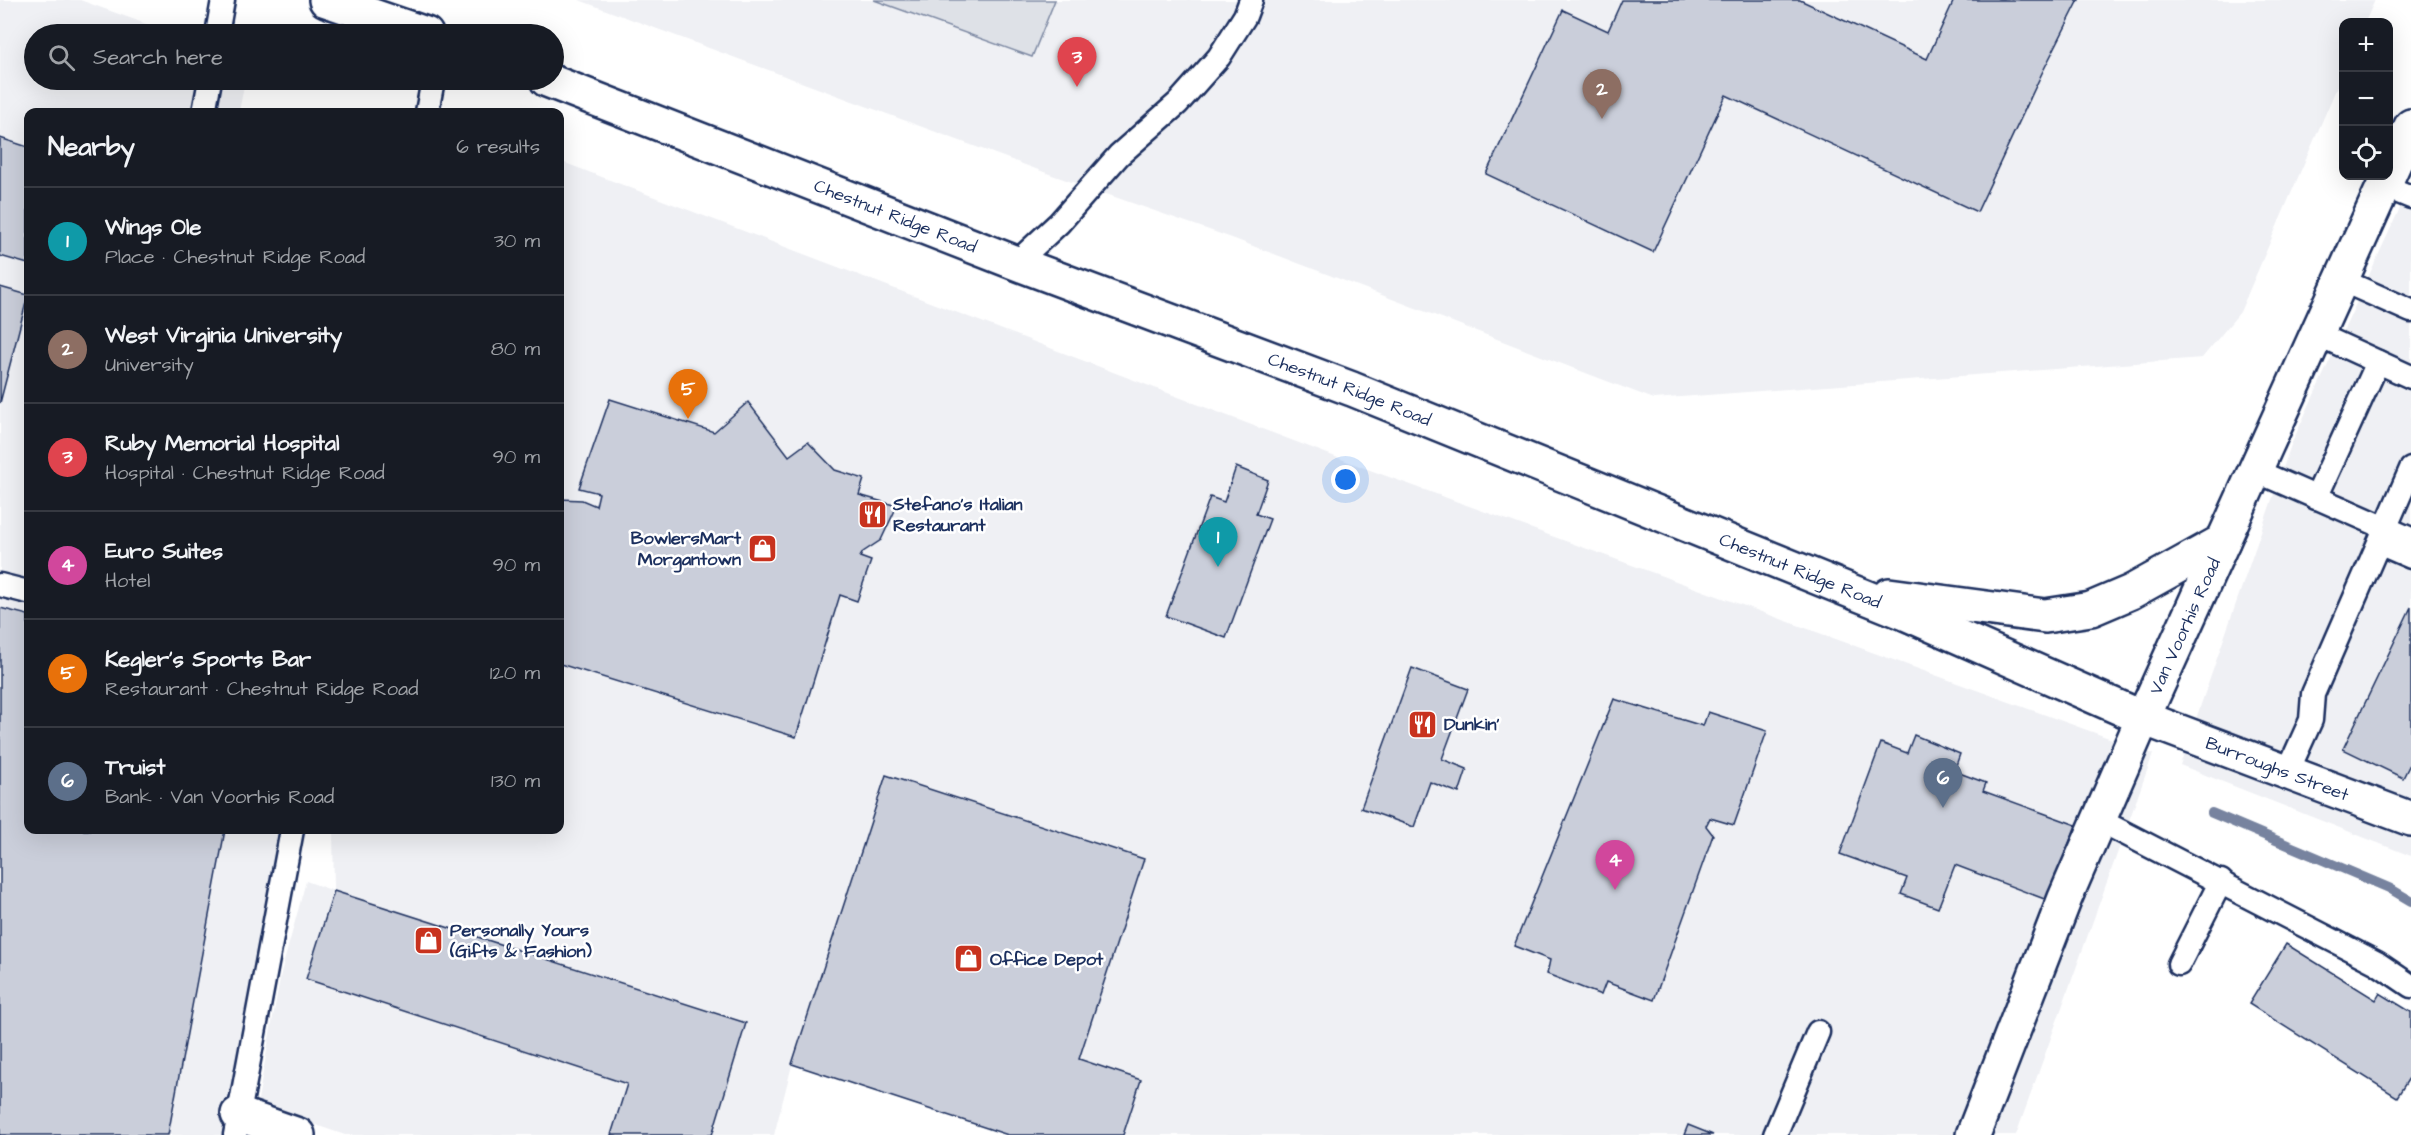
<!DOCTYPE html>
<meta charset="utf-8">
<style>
body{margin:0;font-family:"Architects Daughter",sans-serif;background:#20242c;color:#f1f3f6}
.controls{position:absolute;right:18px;top:18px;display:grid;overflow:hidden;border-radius:12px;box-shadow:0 6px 24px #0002}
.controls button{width:54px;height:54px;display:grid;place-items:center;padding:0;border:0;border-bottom:2px solid #363941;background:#171b24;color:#f1f3f6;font:30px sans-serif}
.you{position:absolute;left:1346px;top:480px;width:21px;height:21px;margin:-15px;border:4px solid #fff;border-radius:50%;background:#1a73e8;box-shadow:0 0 0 9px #1a73e833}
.badge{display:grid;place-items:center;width:39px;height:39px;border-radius:50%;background:#2563eb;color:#fff;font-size:20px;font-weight:700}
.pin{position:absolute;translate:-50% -50px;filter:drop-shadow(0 2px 3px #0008)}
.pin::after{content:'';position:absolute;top:32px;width:21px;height:18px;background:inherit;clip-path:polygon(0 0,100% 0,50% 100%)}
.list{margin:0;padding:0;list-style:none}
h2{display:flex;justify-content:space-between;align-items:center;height:78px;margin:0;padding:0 24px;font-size:26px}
h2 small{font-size:20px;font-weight:400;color:#9ea1a6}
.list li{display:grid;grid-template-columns:39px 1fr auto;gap:18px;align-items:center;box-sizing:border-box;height:108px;padding:0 24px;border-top:2px solid #363941}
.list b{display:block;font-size:22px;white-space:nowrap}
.list p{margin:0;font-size:20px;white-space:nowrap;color:#9ea1a6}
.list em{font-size:20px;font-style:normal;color:#9ea1a6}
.icon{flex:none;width:33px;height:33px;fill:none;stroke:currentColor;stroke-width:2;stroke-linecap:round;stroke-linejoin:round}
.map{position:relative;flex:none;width:2411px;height:1135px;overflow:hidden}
.search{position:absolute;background:#171b24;box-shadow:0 6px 24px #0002;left:24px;top:24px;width:540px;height:66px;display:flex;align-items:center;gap:15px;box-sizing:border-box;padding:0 21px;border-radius:33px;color:#9ea1a6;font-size:22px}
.panel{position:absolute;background:#171b24;box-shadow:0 6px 24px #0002;left:24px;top:108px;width:540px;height:726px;border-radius:12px}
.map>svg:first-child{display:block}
</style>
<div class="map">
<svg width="2411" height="1135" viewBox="0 0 2411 1135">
<rect width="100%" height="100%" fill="#fff"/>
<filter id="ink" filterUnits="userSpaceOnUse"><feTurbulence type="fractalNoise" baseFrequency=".0167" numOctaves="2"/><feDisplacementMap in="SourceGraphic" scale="12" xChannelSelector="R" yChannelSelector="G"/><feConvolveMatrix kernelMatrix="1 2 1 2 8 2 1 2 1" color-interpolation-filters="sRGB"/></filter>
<g filter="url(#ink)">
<g fill="#eff0f4">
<path d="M0,0H80L174,34H34V80H245L239,112H28V830H286L230,1135H0Z"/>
<path d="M579,0H2375L2365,22H2344L2343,73L2240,312L2202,358L1654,399L1232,238L1052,175Z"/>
<path d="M560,161L1367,469L2153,754L2016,1135H1008L792,1065L774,1135H345L257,1105L281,973L306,881L334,891L333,830H560Z"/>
<path d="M2411,184V856L2180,765L2291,445Z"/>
</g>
<path fill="#dee1e7" stroke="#7c88a2" stroke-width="1.5" d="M874,0H1055L1032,57Z"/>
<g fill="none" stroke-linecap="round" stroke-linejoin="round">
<path stroke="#77839f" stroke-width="10" d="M2212,813L2389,888L2411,901"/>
</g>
<g fill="#caceda" stroke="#1b2f5e" stroke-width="1.5">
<path d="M1622,0H1800L1927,59L1954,0H2079L2042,73L1977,212L1726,95L1653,252L1486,174L1563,10L1608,31Z"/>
<path d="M0,138L28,147V264L0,256Z"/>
<path d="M0,287L28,295L0,403Z"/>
<path d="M610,399L714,432L748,402L789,456L808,442L835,470L864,479L859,495L897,506L881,540L863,552L860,557L871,561L857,601L840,595L796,737L560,664V499L582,500L596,506L599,493L579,488Z"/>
<path d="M1236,467L1268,480L1256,514L1270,519L1226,638L1166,616L1210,497L1224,502Z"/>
<path d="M2411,607V762L2403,778L2343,749Z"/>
<path d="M0,608L28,615V830H225L168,1135H0Z"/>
<path d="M1412,668L1468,689L1442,759L1467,769L1459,793L1430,782L1414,827L1361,808Z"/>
<path d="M1614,699L1703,726L1708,712L1767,731L1734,825L1710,818L1706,826L1713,835L1654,1000L1606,982L1601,995L1547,974L1550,960L1514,946Z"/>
<path d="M1914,735L1960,754L1954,771L1986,783L1983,791L2076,825L2047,900L1955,865L1938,908L1901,894L1907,878L1840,854L1881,743L1907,753Z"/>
<path d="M886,775L1144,859L1079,1059L1141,1080L1123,1135H1008L792,1064Z"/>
<path d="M334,891L746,1023L712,1135H611L627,1084L306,979Z"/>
<path d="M2286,944L2376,1000L2380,993L2411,1012V1075L2397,1097L2249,1004Z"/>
<path d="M1688,1125L1713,1135H1684Z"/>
</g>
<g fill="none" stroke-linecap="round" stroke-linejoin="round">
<defs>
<g id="service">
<path d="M217,34L223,0"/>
<path d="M204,112L210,80"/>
<path d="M427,112L433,80"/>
<path d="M2384,186L2411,197"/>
<path d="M1016,263L1059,223L1119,155L1178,103L1219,57L1245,16L1251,0"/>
<path d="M2341,280L2411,311"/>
<path d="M2317,334L2411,377"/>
<path d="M2256,471L2411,539"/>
<path d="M2316,498L2378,362"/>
<path d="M2385,527L2390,548L2411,557"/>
<path d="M0,585L28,592"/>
<path d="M2287,773L2311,720L2313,694L2411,469"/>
<path d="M2099,820L2377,963L2411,986"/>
<path d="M2179,964L2221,881"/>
<path d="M235,1135L292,830"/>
<path d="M1775,1135L1818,1032"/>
</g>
<path id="minor" d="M238,1114L298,1135"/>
<g id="tertiary">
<path id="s1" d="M1973,1135L2065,898L2143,718L2411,819"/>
</g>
<g id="primary">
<path d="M326,0L426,34"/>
<path id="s2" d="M547,80L1016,263L1352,389L1905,613L2143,718L2411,126"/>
<path d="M1889,595L2045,616L2091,609L2131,592L2223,541"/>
</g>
</defs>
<use href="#service" stroke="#1b2f5e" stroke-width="27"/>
<use href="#minor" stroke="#1b2f5e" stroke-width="38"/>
<use href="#tertiary" stroke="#1b2f5e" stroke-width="38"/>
<use href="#primary" stroke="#1b2f5e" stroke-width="38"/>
<use href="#service" stroke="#fff" stroke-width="22"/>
<use href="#minor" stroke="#fff" stroke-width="33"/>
<use href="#tertiary" stroke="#fff" stroke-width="33"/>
<use href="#primary" stroke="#fff" stroke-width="33"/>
</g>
</g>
<defs>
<symbol id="restaurant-square" viewBox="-11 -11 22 22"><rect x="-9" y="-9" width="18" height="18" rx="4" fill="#c8321e" stroke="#fff"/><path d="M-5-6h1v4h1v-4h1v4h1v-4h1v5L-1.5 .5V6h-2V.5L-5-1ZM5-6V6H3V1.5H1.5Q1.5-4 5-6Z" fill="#fff"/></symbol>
<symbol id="shop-square" viewBox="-11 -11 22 22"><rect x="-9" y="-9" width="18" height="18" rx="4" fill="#c8321e" stroke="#fff"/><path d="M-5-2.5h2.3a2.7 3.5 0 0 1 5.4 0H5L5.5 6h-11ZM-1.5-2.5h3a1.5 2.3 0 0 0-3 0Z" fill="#fff"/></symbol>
</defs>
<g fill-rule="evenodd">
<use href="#restaurant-square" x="856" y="498" width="33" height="33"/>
<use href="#shop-square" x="746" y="532" width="33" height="33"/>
<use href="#restaurant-square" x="1406" y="708" width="33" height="33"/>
<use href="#shop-square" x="412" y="924" width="33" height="33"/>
<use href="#shop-square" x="952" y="942" width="33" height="33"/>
</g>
<g text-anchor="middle" stroke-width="5" stroke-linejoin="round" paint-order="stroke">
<g font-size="18" fill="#1b2f5e" stroke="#fff">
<text dy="6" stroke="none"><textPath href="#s2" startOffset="374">Chestnut Ridge Road</textPath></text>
<text dy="6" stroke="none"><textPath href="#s2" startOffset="860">Chestnut Ridge Road</textPath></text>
<text dy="6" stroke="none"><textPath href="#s2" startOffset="1346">Chestnut Ridge Road</textPath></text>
<text dy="6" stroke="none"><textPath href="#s2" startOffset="1820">Van Voorhis Road</textPath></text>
<text dy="6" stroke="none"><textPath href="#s1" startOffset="594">Burroughs Street</textPath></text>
</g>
<g font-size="18" font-weight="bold" fill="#1b2f5e" stroke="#fff" text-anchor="start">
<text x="893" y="510">Stefano's Italian<tspan x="893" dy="21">Restaurant</tspan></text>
<text x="741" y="544" text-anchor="end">BowlersMart<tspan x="741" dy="21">Morgantown</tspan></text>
<text x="1444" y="730">Dunkin'</text>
<text x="450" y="936">Personally Yours<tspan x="450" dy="21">(Gifts &amp; Fashion)</tspan></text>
<text x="990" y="965">Office Depot</text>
</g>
</g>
</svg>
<div class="controls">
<button>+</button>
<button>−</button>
<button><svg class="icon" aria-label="locate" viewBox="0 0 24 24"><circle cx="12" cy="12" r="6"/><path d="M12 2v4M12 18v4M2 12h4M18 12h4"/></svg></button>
</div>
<div class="you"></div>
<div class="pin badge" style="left:1218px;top:567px;background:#0f9aa8">1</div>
<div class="pin badge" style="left:1602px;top:119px;background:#8d6e63">2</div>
<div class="pin badge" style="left:1077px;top:87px;background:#e0444e">3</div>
<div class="pin badge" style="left:1615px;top:890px;background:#d1479c">4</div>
<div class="pin badge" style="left:688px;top:419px;background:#e8710a">5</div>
<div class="pin badge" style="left:1943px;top:808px;background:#5c6f8a">6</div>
<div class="search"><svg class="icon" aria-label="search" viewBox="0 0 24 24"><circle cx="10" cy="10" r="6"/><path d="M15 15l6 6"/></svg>Search here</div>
<section class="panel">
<h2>Nearby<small>6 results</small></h2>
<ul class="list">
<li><span class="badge" style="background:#0f9aa8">1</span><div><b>Wings Ole</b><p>Place · Chestnut Ridge Road</p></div><em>30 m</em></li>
<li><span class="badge" style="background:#8d6e63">2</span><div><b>West Virginia University</b><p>University</p></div><em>80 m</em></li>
<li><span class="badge" style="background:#e0444e">3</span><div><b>Ruby Memorial Hospital</b><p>Hospital · Chestnut Ridge Road</p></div><em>90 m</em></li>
<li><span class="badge" style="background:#d1479c">4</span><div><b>Euro Suites</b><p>Hotel</p></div><em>90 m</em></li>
<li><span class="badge" style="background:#e8710a">5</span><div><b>Kegler's Sports Bar</b><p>Restaurant · Chestnut Ridge Road</p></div><em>120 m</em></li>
<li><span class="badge" style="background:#5c6f8a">6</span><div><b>Truist</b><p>Bank · Van Voorhis Road</p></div><em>130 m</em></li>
</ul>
</section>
</div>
